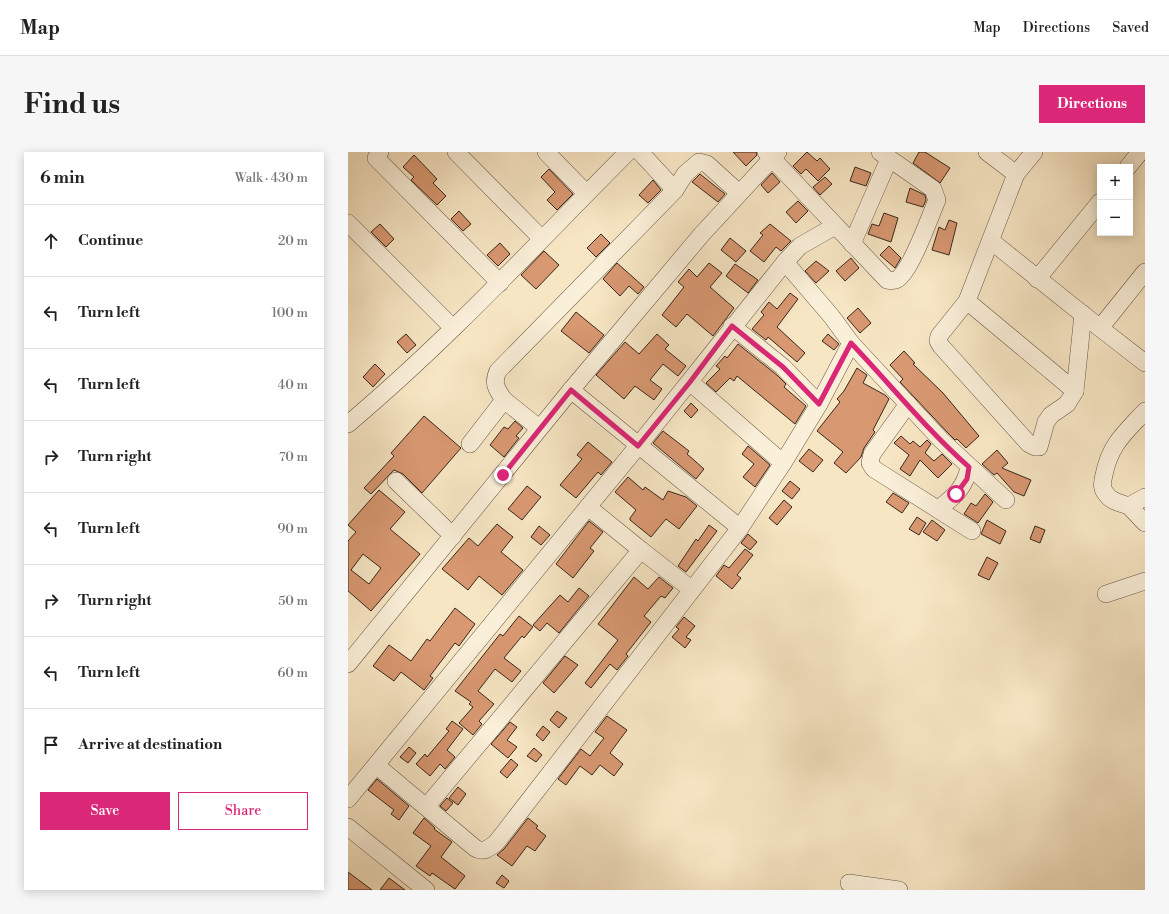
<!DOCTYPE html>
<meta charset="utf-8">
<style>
body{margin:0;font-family:"Libre Bodoni",serif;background:#f6f6f6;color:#222}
.controls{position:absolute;right:12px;top:12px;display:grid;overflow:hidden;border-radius:0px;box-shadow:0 2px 10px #0003}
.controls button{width:36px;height:36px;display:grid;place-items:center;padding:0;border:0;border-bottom:1px solid #e0e0e0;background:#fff;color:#222;font:20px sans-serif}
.stop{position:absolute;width:12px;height:12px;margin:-9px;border:3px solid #db2777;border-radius:50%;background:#fff}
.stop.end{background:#db2777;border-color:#fff;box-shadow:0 1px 4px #0008}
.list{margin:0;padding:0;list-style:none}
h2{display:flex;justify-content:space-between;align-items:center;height:52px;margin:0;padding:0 16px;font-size:17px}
h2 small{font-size:13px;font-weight:400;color:#767676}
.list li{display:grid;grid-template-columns:26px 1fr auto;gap:12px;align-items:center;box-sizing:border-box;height:72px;padding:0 16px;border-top:1px solid #e0e0e0}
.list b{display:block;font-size:15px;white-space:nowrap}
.list em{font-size:13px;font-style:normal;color:#767676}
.actions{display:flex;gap:8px;padding:12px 16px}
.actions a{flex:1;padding:9px 0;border:1px solid #db2777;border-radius:0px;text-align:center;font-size:14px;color:#db2777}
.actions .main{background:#db2777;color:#fff}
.icon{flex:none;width:22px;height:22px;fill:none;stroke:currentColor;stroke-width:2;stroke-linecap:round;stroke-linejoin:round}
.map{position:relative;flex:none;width:797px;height:738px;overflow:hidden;border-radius:0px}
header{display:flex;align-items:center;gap:24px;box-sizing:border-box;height:56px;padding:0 20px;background:#fff;border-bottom:1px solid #e0e0e0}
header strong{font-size:19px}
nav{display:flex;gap:22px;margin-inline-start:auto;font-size:14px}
.intro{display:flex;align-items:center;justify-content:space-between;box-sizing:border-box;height:96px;padding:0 24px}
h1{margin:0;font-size:28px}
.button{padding:10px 18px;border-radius:0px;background:#db2777;color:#fff;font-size:14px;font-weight:700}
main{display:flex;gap:24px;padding:0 24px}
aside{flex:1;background:#fff;border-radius:0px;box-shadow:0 2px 10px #0003}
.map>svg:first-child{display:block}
</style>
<header>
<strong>Map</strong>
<nav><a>Map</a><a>Directions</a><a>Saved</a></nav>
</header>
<div class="intro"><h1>Find us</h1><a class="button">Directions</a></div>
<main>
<aside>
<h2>6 min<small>Walk · 430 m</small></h2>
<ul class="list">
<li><svg class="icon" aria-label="ahead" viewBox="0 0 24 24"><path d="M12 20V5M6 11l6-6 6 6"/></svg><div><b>Continue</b></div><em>20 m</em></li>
<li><svg class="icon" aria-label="left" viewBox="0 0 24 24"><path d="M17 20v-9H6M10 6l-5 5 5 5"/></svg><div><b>Turn left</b></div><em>100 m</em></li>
<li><svg class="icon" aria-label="left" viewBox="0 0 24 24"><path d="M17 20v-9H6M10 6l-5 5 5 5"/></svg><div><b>Turn left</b></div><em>40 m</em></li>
<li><svg class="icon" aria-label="right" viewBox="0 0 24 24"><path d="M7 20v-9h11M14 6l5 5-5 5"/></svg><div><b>Turn right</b></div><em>70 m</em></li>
<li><svg class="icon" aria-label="left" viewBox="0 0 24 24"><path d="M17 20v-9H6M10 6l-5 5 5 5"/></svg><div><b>Turn left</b></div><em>90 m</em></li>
<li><svg class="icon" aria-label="right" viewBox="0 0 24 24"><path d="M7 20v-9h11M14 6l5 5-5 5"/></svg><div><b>Turn right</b></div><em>50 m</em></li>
<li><svg class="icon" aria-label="left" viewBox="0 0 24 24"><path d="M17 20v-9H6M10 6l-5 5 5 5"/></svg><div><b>Turn left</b></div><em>60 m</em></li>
<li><svg class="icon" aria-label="arrive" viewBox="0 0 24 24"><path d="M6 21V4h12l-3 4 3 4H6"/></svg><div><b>Arrive at destination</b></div></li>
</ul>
<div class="actions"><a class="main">Save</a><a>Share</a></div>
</aside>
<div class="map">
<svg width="797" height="738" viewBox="0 0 797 738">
<rect width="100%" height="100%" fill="#f7e6c4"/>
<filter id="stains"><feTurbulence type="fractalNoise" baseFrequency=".005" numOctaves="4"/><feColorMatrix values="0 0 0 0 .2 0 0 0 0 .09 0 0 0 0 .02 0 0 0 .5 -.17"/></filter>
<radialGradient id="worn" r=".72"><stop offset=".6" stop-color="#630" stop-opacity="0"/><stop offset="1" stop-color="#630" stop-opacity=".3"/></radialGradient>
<g fill="#d89872" stroke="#39261b" fill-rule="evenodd">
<path d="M385,0H408L409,3L398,14Z"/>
<path d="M459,0L469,9L472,6L482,17L470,29L458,17L453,22L445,14Z"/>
<path d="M571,0H577L602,16L592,31L565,11Z"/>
<path d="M66,3L89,27L85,31L98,44L89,53L63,28L66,25L55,15Z"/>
<path d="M507,15L523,21L518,34L502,29Z"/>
<path d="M201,17L225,42L209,58L199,48L207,40L193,25Z"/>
<path d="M424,21L432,30L420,41L413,33Z"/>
<path d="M352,22L377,42L370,50L344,30Z"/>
<path d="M477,25L484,32L472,43L465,35Z"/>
<path d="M305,28L313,38L300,51L291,43Z"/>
<path d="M562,36L577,43L578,48L575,55L558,50Z"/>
<path d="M450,49L460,59L448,71L438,60Z"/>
<path d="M111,59L123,72L115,79L103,67Z"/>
<path d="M536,61L550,66L543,90L520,82L524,72L531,74Z"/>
<path d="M601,68L609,71L601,103L584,98L591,75L597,78Z"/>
<path d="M32,72L46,87L38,95L23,80Z"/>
<path d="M422,72L443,89L433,99L428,95L416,110L402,99L415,83L412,81Z"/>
<path d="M253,82L262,91L248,105L239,96Z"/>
<path d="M382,86L398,99L388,110L373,98Z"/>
<path d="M152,91L162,102L150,114L139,103Z"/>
<path d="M541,94L553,106L547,116L532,103Z"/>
<path d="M196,99L211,113L188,137L173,123Z"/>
<path d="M503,106L511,116L497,129L488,119Z"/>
<path d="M468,109L481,119L468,131L457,119Z"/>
<path d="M269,111L296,135L290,142L281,134L272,144L255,127Z"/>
<path d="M361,111L374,121L362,135L386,156L365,184L339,162L328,175L314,163L336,135L330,130L341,117L349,125Z"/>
<path d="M387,112L410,128L400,141L378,124Z"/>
<path d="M442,141L450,147L429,175L457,201L449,210L420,185L418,188L404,177L416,163L413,160L421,150L429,157Z"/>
<path d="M510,156L523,171L512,181L499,166Z"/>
<path d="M228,160L256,183L241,201L213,179Z"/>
<path d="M58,182L68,193L59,201L49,190Z"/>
<path d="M309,182L321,193L317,197L338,214L330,224L315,212L302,228L314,237L306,248L287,234L276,247L248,223L277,190L291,202Z"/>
<path d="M480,182L491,192L486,198L474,189Z"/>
<path d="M390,192L430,224L438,232L436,235L458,254L447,272L389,224L386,229L382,226L368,240L358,231L372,217L368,214L377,204L379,206Z"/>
<path d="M556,199L567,211L565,212L595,241L631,284L618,296L609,287L607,288L600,281L552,230L555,227L542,213Z"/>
<path d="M27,212L37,222L25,235L15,225Z"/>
<path d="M509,216L519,223L515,231L537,243L541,247L525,278L527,280L516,296L513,305L498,321L486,311L495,300L469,279L492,250L489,247L496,239Z"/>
<path d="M343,251L350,258L343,266L336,259Z"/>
<path d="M76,264L113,296L74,341L55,322L46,318L23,342L16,336L46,304L43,301Z"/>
<path d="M167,269L175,276L168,284L171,286L156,305L142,293L156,275L160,277Z"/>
<path d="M315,279L341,299L339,302L356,317L348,327L305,291Z"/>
<path d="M553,284L562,292L565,289L572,295L579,288L583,292L577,301L586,309L594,302L604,312L590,326L572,308L562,324L552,317L561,303L546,291Z"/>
<path d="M240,290L264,310L253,323L250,320L228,346L212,333L234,307L229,303Z"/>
<path d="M400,294L422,313L407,335L395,325L406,312L394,302Z"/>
<path d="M461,297L475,308L465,320L451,309Z"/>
<path d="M649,298L660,311L654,316L683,328L676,344L666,340L649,321L646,323L634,312Z"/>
<path d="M280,325L295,338L297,335L315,348L320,339L338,345L349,354L331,377L318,367L303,385L282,368V366L288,358L267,340Z"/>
<path d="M442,329L452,337L444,347L434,339Z"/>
<path d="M179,334L193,345L174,368L160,357Z"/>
<path d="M31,338L57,360L42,377L72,402L23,459L0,439V389L8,380L0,373ZM15,402L33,416L21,432L3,418Z"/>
<path d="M545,341L561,351L554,361L538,350Z"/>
<path d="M637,342L645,350L630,371L616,362L623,351L628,354Z"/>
<path d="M436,348L444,355L429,373L421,366Z"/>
<path d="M569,365L578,371L571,383L561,377Z"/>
<path d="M584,368L597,378L589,389L575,380Z"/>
<path d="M639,368L658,379L652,392L633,382Z"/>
<path d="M241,369L255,380L242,396L246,399L225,426L208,412Z"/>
<path d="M149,372L165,385L153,400L175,418L154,443L131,424L120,438L94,417L121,386L130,394Z"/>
<path d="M361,373L369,379L338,420L330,414L348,387L350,389Z"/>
<path d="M191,374L202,383L193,393L183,385Z"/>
<path d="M687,374L697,378L692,391L682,387Z"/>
<path d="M400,382L409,390L402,398L393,391Z"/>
<path d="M397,397L405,403L389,423L393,426L384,437L368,424L376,413L381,416Z"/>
<path d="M639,405L650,411L641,428L630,423Z"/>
<path d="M286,425L300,437L311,425L325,436L317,446L313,444L296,464L303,470L278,502L280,504L269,518L262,512L243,536L237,531L270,488L250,472Z"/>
<path d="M231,436L241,444L211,481L199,471L192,479L185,473L212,443L220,450Z"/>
<path d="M107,456L127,472L111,494L107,491L82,524L85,526L76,538L53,520L46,529L25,514L41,493L63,509L79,487L82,489Z"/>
<path d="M171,464L185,475L176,486L174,484L156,506L173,519L164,530L147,517L130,539L146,552L131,569L134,572L125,583L111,571L125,555L121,552L123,550L107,539L152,482L155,484Z"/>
<path d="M336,465L347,474L338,485L343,488L337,496L324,485L331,477L328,475Z"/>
<path d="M217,504L230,513L206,541L195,531Z"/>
<path d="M209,559L219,566L211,576L202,568Z"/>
<path d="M259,564L279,578L262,601L275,612L266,624L252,613L244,623L232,614L218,633L210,627L233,597L242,604L256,586L247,580Z"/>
<path d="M104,569L115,577L99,598L107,605L97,617L92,612L82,624L68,612L77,602L79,605L101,579L98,577Z"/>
<path d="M162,570L169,575L159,588L169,595L160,606L143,592Z"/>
<path d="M195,574L202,580L195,589L188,583Z"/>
<path d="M61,595L68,601L60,611L52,605Z"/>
<path d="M186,596L194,603L188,610L179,604Z"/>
<path d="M163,607L170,613L159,626L152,620Z"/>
<path d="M29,627L61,654L51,668L43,662L46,658L20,638Z"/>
<path d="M110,635L118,642L110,653L101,646Z"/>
<path d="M99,646L105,651L98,659L92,654Z"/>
<path d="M76,666L87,676L86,677L104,690L93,705L117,724L107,737L84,721L82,724L68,714L83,694L65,681Z"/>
<path d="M180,666L190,674L188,676L198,684L187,699L179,694L164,714L149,703L156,697Z"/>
<path d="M0,720L24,738H0Z"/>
<path d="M154,723L161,729L156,736L148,731Z"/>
<path d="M41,726L57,738H32Z"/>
</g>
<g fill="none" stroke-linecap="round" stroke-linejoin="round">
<defs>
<g id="minor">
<path d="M32,0L28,6L152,131"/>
<path d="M108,0L194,87"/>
<path d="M198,0L238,41"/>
<path d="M292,0L327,38"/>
<path d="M418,0L539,128C545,129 549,129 553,124C566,110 581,67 589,48L585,37L532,0"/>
<path d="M639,0L668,22"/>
<path d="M686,0L668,22L619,149L591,184L590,189L593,194L681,292L687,295H691L698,270L703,263L719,252L727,239L735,162"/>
<path d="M780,15L792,0"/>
<path d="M0,71L105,176"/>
<path d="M643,89L752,176L797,120"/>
<path d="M504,92L541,7"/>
<path d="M437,110L452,94L487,74"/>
<path d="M689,127L752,50"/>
<path d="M619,149L727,239"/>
<path d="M384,174L435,215L471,252"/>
<path d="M752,176L797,211"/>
<path d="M342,230L435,311"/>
<path d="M223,238L392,376"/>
<path d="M156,248L191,276"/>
<path d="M560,252L524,302L522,311L526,317L624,379"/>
<path d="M797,259C777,281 762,292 756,323C754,331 753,337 759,343C764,350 773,351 781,354L797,345"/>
<path d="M0,272C100,188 188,92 280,0"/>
<path d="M122,292L156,248C149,238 144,231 150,219L293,73L327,38L337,22L351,10L359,12L391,41"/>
<path d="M48,329L105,384"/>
<path d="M781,354L797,371"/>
<path d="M240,355L293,398"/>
<path d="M590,357C606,345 617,336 621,315"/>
<path d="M758,442L797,429"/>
<path d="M0,512L223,238L354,82L430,0"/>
<path d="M29,614L127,696C135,701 140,697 148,691L392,376L435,311L471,252L503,191"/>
<path d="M0,647L290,294L437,110L484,165L503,191L593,288L658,348"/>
<path d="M79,654L293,398L343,437"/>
<path d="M0,675L78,738"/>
<path d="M501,731L551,738"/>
</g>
</defs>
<use href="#minor" stroke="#685645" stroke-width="18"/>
<use href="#minor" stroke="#faefd9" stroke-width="17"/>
</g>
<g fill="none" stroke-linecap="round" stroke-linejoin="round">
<path stroke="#db2777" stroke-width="5" d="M155,323L223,238L290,294L342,230L384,174L435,215L471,252L503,191C542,232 578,277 621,315L619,327L608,342"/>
</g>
<rect width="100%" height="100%" filter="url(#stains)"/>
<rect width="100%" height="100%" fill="url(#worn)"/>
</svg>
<div class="controls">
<button>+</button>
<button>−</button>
</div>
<div class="stop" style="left:608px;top:342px"></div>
<div class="stop end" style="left:155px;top:323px"></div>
</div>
</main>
